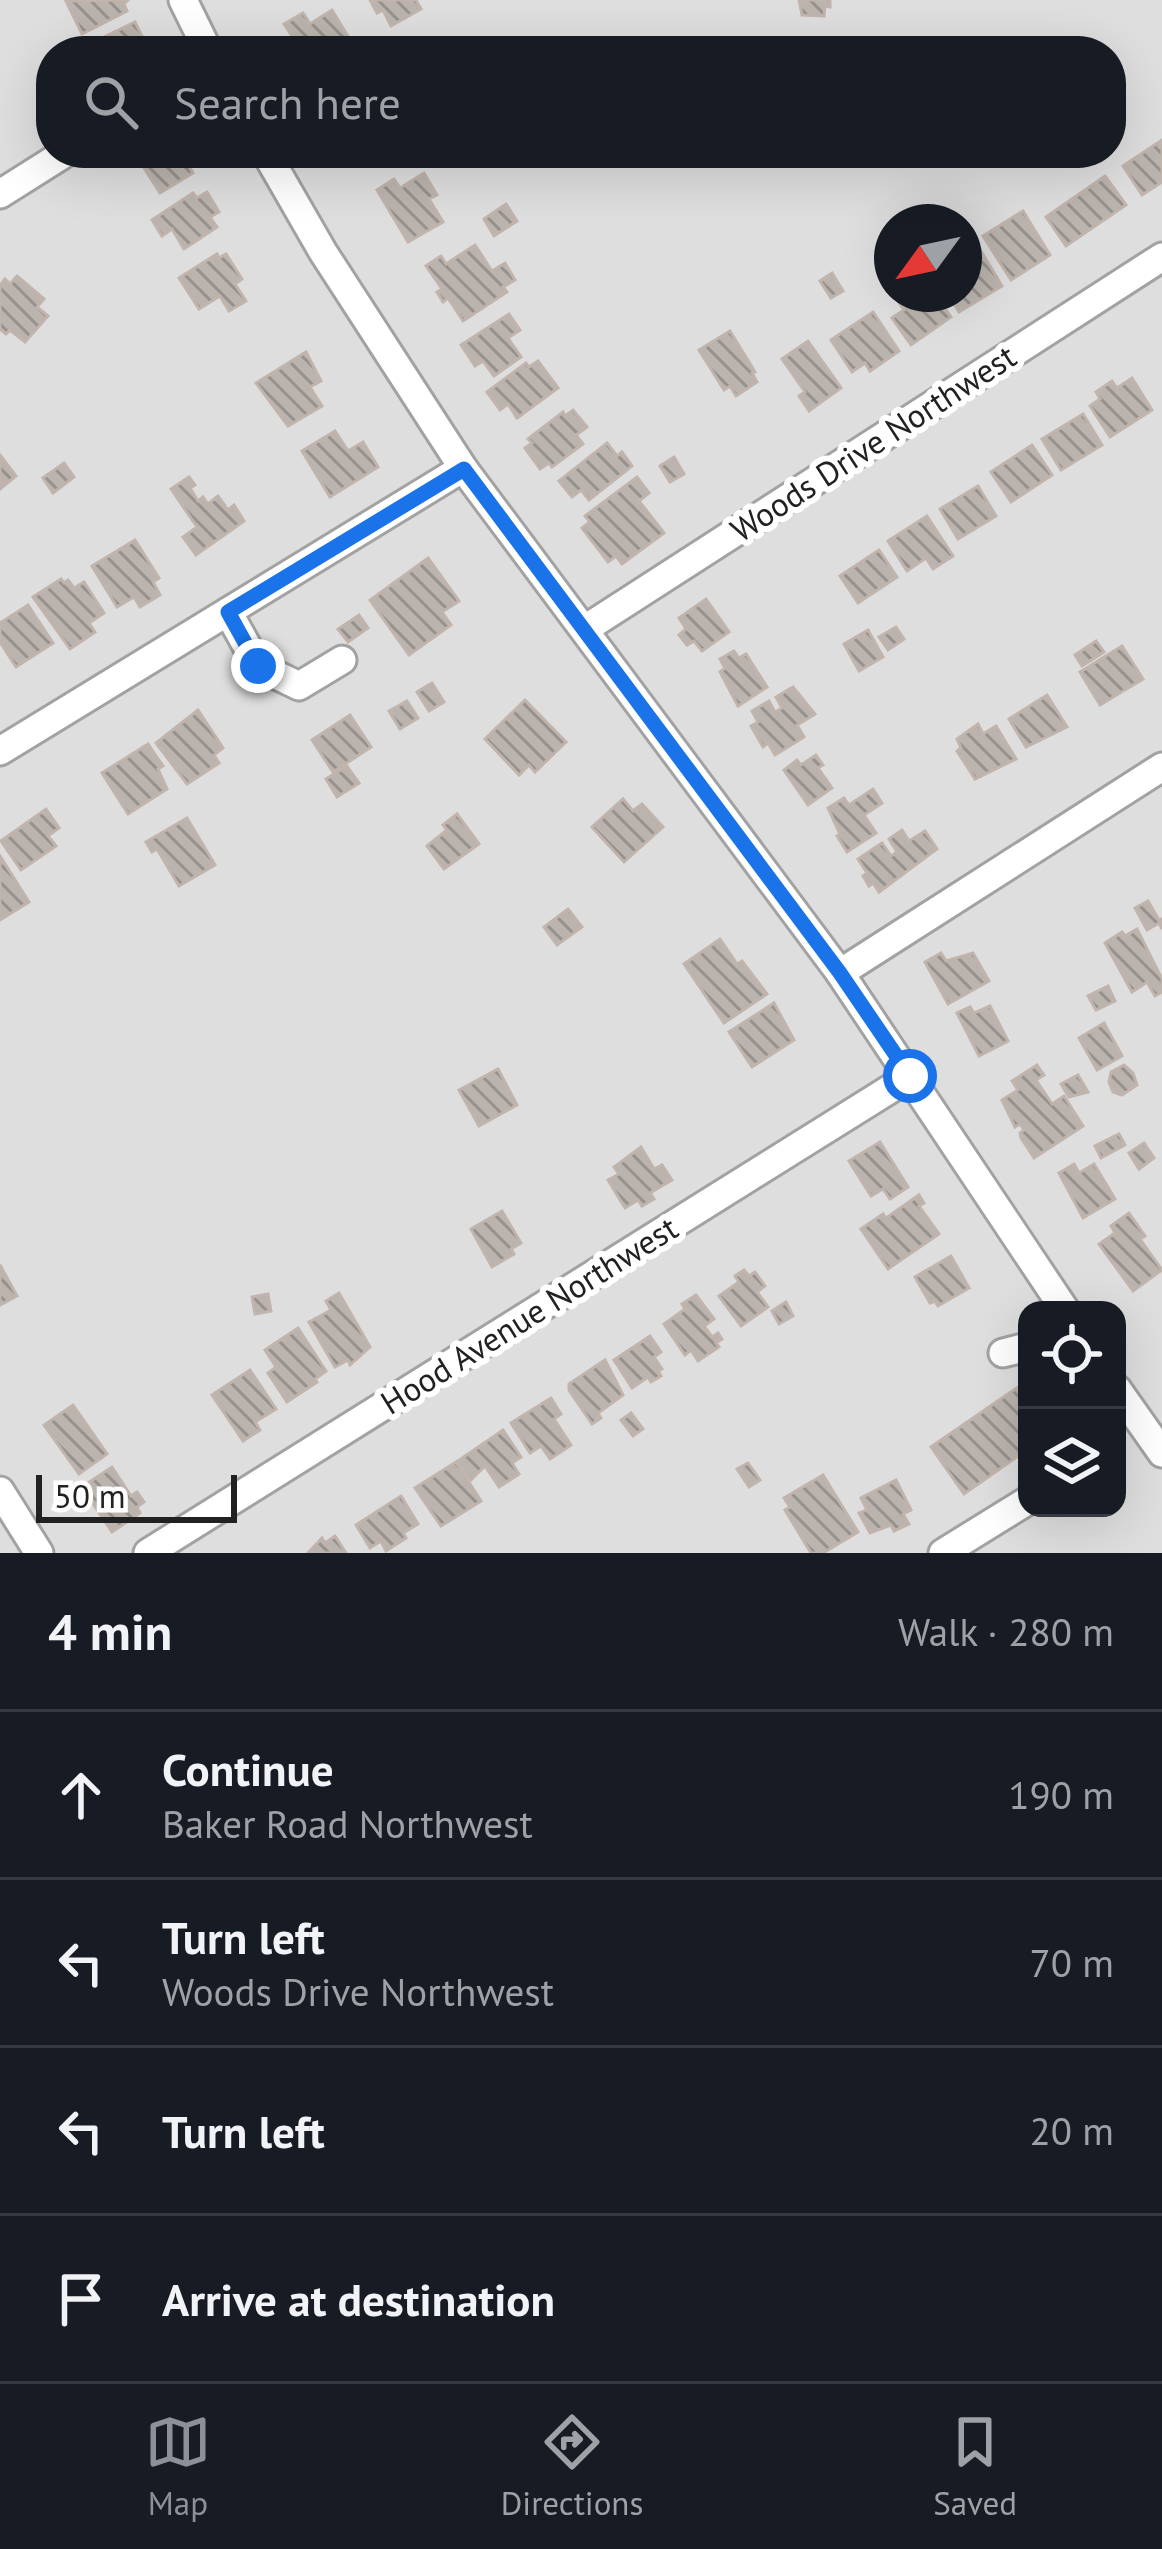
<!DOCTYPE html>
<meta charset="utf-8">
<style>
body{margin:0;font-family:"PT Sans",sans-serif;background:#20242c;color:#f1f3f6}
.controls{position:absolute;right:36px;bottom:36px;display:grid;overflow:hidden;border-radius:24px;box-shadow:0 12px 48px #0002}
.controls button{width:108px;height:108px;display:grid;place-items:center;padding:0;border:0;border-bottom:3px solid #363941;background:#171b24;color:#f1f3f6;font:60px sans-serif}
.compass{position:absolute;left:874px;top:204px;width:108px;height:108px;border-radius:50%;background:#171b24;box-shadow:0 12px 48px #0002;rotate:237deg}
.scale{position:absolute;left:36px;bottom:30px;width:201px;box-sizing:border-box;padding-left:12px;border:6px solid #212121;border-top:0;font-size:33px;line-height:42px;white-space:nowrap;color:#212121;-webkit-text-stroke:9px #fff;paint-order:stroke}
.stop{position:absolute;width:36px;height:36px;margin:-27px;border:9px solid #1a73e8;border-radius:50%;background:#fff}
.stop.end{background:#1a73e8;border-color:#fff;box-shadow:0 3px 12px #0008}
.list{margin:0;padding:0;list-style:none}
h2{display:flex;justify-content:space-between;align-items:center;height:156px;margin:0;padding:0 48px;font-size:51px}
h2 small{font-size:39px;font-weight:400;color:#9ea1a6}
.list li{display:grid;grid-template-columns:78px 1fr auto;gap:36px;align-items:center;box-sizing:border-box;height:168px;padding:0 48px;border-top:3px solid #363941}
.list b{display:block;font-size:45px;white-space:nowrap}
.list p{margin:0;font-size:39px;white-space:nowrap;color:#9ea1a6}
.list em{font-size:39px;font-style:normal;color:#9ea1a6}
.icon{flex:none;width:66px;height:66px;fill:none;stroke:currentColor;stroke-width:2;stroke-linecap:round;stroke-linejoin:round}
.map{position:relative;flex:none;width:1162px;height:1553px;overflow:hidden}
.search{position:absolute;background:#171b24;box-shadow:0 12px 48px #0002;left:36px;right:36px;top:36px;height:132px;display:flex;align-items:center;gap:30px;box-sizing:border-box;padding:0 42px;border-radius:48px;color:#9ea1a6;font-size:45px}
.sheet{height:828px;background:#171b24}
nav{display:flex;justify-content:space-around;align-items:center;box-sizing:border-box;height:168px;border-top:3px solid #363941;background:#171b24;font-size:33px;color:#9ea1a6}
nav a{display:grid;justify-items:center;gap:6px}
nav .on{color:#8c9099}
.map>svg:first-child{display:block}
</style>
<div class="map">
<svg width="1162" height="1553" viewBox="0 0 1162 1553">
<defs>
<pattern id="building-back-hatch" width="6" height="6" patternUnits="userSpaceOnUse" patternTransform="scale(3)"><rect width="6" height="6" fill="#bab3ae"/><path d="M-1 5l2 2M0 0l6 6M5-1l2 2" fill="none" stroke="#97918d"/></pattern>
</defs>
<rect width="100%" height="100%" fill="#f1eee9"/>
<path fill="#dfdede" fill-rule="evenodd" d="M0,0H1162V1553H0ZM51,51H1111V153H51ZM892,222H964V294H892ZM1027,1310H1117V1508H1027Z"/>
<g fill="url(#building-back-hatch)" stroke="#c1b4ac" stroke-width="3">
<path d="M128,0L124,4L127,11L82,34L66,1Z"/>
<path d="M370,0H416L421,9L391,26L383,10L377,13Z"/>
<path d="M799,0H830V7L825,6L824,16L802,15Z"/>
<path d="M332,10L352,43L339,51H293L290,46L296,42L284,24L303,13L310,24Z"/>
<path d="M135,22L149,51H100L103,50L98,40Z"/>
<path d="M1162,140V182L1142,195L1123,166Z"/>
<path d="M144,153H193L186,161L193,173L160,193L137,157Z"/>
<path d="M424,173L437,195L429,199L443,222L408,242L377,190L394,179L400,188Z"/>
<path d="M1105,176L1126,205L1066,246L1046,217Z"/>
<path d="M207,192L219,212L210,217L217,227L184,249L172,229L162,236L152,220L193,193L197,198Z"/>
<path d="M506,204L517,221L494,236L484,219Z"/>
<path d="M1023,211L1050,255L1011,280L983,236Z"/>
<path d="M973,238L1002,286L959,312L948,294H964V243Z"/>
<path d="M475,245L492,271L505,263L515,280L503,287L507,292L463,321L448,298L443,302L437,292L442,289L426,266L441,256L446,264Z"/>
<path d="M217,254L219,258L226,254L242,279L235,284L246,301L229,311L220,296L199,309L179,278Z"/>
<path d="M892,260V292L877,271Z"/>
<path d="M832,273L843,291L831,298L820,281Z"/>
<path d="M17,276L44,299L37,307L48,316L25,342L10,330L6,334L0,329V285L5,279L10,284Z"/>
<path d="M893,294H934L951,317L911,345L892,318L904,310Z"/>
<path d="M873,312L899,351L870,371L865,363L852,372L831,340Z"/>
<path d="M509,314L520,330L508,338L521,357L494,376L483,361L475,366L461,345Z"/>
<path d="M730,331L755,372L752,373L757,382L736,396L730,386L724,390L699,350Z"/>
<path d="M808,341L841,388L809,411L799,396L805,392L782,359Z"/>
<path d="M306,352L321,381L310,387L322,406L288,426L256,383Z"/>
<path d="M538,361L558,388L517,418L508,404L500,410L487,392L526,363L529,367Z"/>
<path d="M1132,378L1152,410L1110,437L1090,406L1100,399L1096,392L1112,381L1117,388Z"/>
<path d="M573,410L587,427L576,435L583,444L552,467L549,463L540,469L525,448L532,443L528,439L563,412L565,416Z"/>
<path d="M1083,414L1102,445L1061,470L1042,439Z"/>
<path d="M335,431L348,451L363,442L378,467L330,497L302,451Z"/>
<path d="M607,443L617,456L622,452L632,466L589,500L581,490L572,497L559,481Z"/>
<path d="M1032,445L1052,475L1011,502L991,472Z"/>
<path d="M0,455L16,476L0,489Z"/>
<path d="M674,457L684,474L670,482L660,466Z"/>
<path d="M64,463L74,477L53,493L43,478Z"/>
<path d="M189,477L195,485L190,488L198,501L203,497L208,504L218,496L228,510L234,505L244,521L196,555L183,537L197,527L171,489Z"/>
<path d="M637,477L649,493L639,501L664,533L622,564L616,556L608,562L582,528L590,522L585,516Z"/>
<path d="M978,486L996,516L958,539L940,509Z"/>
<path d="M927,516L953,556L933,569L926,558L907,571L888,541Z"/>
<path d="M135,540L159,578L153,582L160,595L140,607L134,597L117,607L92,566Z"/>
<path d="M879,550L897,577L858,603L840,576Z"/>
<path d="M428,558L459,601L442,612L451,625L409,655L370,600Z"/>
<path d="M61,579L64,583L68,580L74,588L84,582L104,613L89,623L95,632L70,649L33,597Z"/>
<path d="M706,599L729,632L702,651L694,641L687,645L679,635L686,629L679,618Z"/>
<path d="M28,605L53,643L16,667L0,642V623Z"/>
<path d="M359,615L368,628L348,642L338,629Z"/>
<path d="M896,627L904,639L888,650L879,637Z"/>
<path d="M868,630L883,657L859,671L844,644Z"/>
<path d="M1096,641L1104,652L1082,666L1075,655Z"/>
<path d="M1122,646L1143,679L1100,705L1080,672Z"/>
<path d="M734,651L739,658L746,654L767,687L738,706L720,672L725,668L720,659Z"/>
<path d="M432,683L444,702L429,711L417,692Z"/>
<path d="M793,687L815,714L797,725L804,737L775,755L768,743L763,747L751,726L758,722L752,711L769,701L775,712L782,708L776,697Z"/>
<path d="M1047,695L1067,727L1026,747L1009,719Z"/>
<path d="M525,700L566,742L535,772L529,765L519,775L485,739Z"/>
<path d="M407,701L418,718L400,729L389,711Z"/>
<path d="M198,710L223,748L214,755L219,763L187,784L156,743Z"/>
<path d="M350,715L371,747L333,772L312,740Z"/>
<path d="M978,724L983,734L996,726L1016,759L975,779L957,751L961,748L957,739Z"/>
<path d="M148,744L163,766L158,769L167,789L128,814L102,773Z"/>
<path d="M816,755L823,765L818,768L832,788L808,805L784,770L797,760L801,765Z"/>
<path d="M347,766L359,783L337,797L326,779Z"/>
<path d="M873,789L882,803L864,815L876,833L847,852L837,836L840,834L828,808L844,798L849,805Z"/>
<path d="M623,799L633,811L642,804L663,827L624,862L592,827Z"/>
<path d="M46,809L59,828L48,836L56,846L21,870L1,841Z"/>
<path d="M457,814L479,844L444,869L427,846L447,830L443,825Z"/>
<path d="M187,818L215,865L179,886L157,849L152,852L146,842Z"/>
<path d="M902,830L909,841L925,831L937,849L879,892L873,883L869,886L863,876L867,873L858,859L882,843L891,856L897,852L889,839Z"/>
<path d="M0,856L29,902L0,920Z"/>
<path d="M1148,901L1159,920L1162,919V929L1159,923L1147,930L1135,908Z"/>
<path d="M568,909L582,927L557,945L544,927Z"/>
<path d="M1137,929L1162,979V992L1155,996L1147,982L1132,992L1105,943L1122,932L1125,936Z"/>
<path d="M720,939L737,964L742,961L767,994L724,1023L684,964Z"/>
<path d="M941,953L946,961L973,953L989,981L948,1004L925,962Z"/>
<path d="M1108,986L1115,1001L1096,1010L1088,996Z"/>
<path d="M774,1003L794,1040L752,1067L729,1032Z"/>
<path d="M990,1006L1008,1041L979,1056L957,1013L970,1007L974,1013Z"/>
<path d="M1104,1023L1122,1056L1097,1070L1079,1038Z"/>
<path d="M1037,1065L1044,1075L1036,1080L1052,1104L1064,1096L1083,1126L1034,1158L1021,1138L1020,1133L1024,1130L1020,1124L1015,1127L1002,1100L1018,1090L1012,1081Z"/>
<path d="M1124,1065L1133,1073L1137,1085L1122,1095L1113,1092L1109,1082L1111,1072Z"/>
<path d="M498,1069L517,1105L479,1126L459,1090Z"/>
<path d="M1078,1075L1088,1092L1069,1097L1061,1084Z"/>
<path d="M1119,1134L1125,1145L1101,1158L1095,1146Z"/>
<path d="M880,1142L908,1187L890,1199L883,1189L871,1196L849,1161Z"/>
<path d="M1144,1143L1154,1158L1139,1169L1129,1153Z"/>
<path d="M641,1147L654,1169L662,1165L672,1180L650,1193L654,1199L642,1206L638,1200L625,1208L608,1180L619,1174L614,1167Z"/>
<path d="M1074,1164L1079,1173L1094,1164L1115,1199L1083,1218L1059,1173Z"/>
<path d="M919,1195L924,1203L919,1206L939,1234L888,1269L861,1229L883,1214L886,1218Z"/>
<path d="M502,1211L521,1243L511,1249L514,1254L492,1267L471,1229Z"/>
<path d="M1129,1213L1145,1236L1140,1239L1162,1270L1133,1291L1099,1244L1115,1233L1111,1226Z"/>
<path d="M951,1256L969,1288L938,1306L935,1301L930,1303L915,1277Z"/>
<path d="M0,1265L17,1296L0,1305Z"/>
<path d="M744,1270L749,1276L755,1272L765,1286L757,1292L768,1307L741,1326L719,1296L739,1282L735,1276Z"/>
<path d="M339,1293L370,1347L350,1365L348,1360L335,1367L309,1322L331,1310L326,1301Z"/>
<path d="M268,1294L271,1311L255,1314L252,1297Z"/>
<path d="M696,1295L714,1319L704,1326L712,1337L718,1333L722,1339L716,1343L719,1347L698,1361L691,1350L685,1355L664,1324L685,1309L682,1304Z"/>
<path d="M786,1302L793,1316L779,1324L772,1311Z"/>
<path d="M298,1328L326,1371L315,1379L317,1382L287,1402L268,1373L276,1367L265,1350Z"/>
<path d="M650,1336L661,1352L654,1357L662,1369L658,1371L661,1376L651,1382L648,1377L632,1388L614,1360Z"/>
<path d="M605,1360L623,1395L598,1413L601,1418L592,1424L569,1390V1384Z"/>
<path d="M250,1370L276,1409L255,1422L260,1430L243,1441L212,1395Z"/>
<path d="M1027,1381V1450L964,1494L931,1447Z"/>
<path d="M551,1398L561,1414L554,1419L571,1445L550,1459L541,1446L530,1453L511,1423Z"/>
<path d="M73,1405L107,1454L79,1474L44,1425Z"/>
<path d="M631,1413L643,1429L633,1436L621,1420Z"/>
<path d="M503,1430L521,1457L512,1463L519,1474L499,1487L485,1466L471,1480L458,1461Z"/>
<path d="M456,1462L481,1501L441,1526L415,1488Z"/>
<path d="M748,1463L760,1480L749,1487L737,1469Z"/>
<path d="M112,1467L131,1496L137,1492L144,1502L137,1507L140,1513L112,1532L82,1487Z"/>
<path d="M823,1475L858,1532L823,1553H811L785,1510L790,1507L784,1498Z"/>
<path d="M896,1480L911,1510L903,1514L909,1524L894,1531L891,1525L870,1533L859,1513L867,1510L861,1498Z"/>
<path d="M401,1496L418,1524L403,1533L406,1538L386,1551L381,1541L370,1548L356,1525Z"/>
<path d="M335,1536L346,1553H308L322,1538L325,1543Z"/>
</g>
<g fill="none" stroke-linecap="round" stroke-linejoin="round">
<defs>
<g id="minor">
<path d="M183,0L208,51"/>
<path d="M266,153L323,252L463,468L840,973L1065,1310"/>
<path d="M0,194L65,153"/>
<path d="M228,612L258,666L299,686L342,660"/>
<path d="M585,629L1162,257"/>
<path d="M0,751L463,468"/>
<path d="M840,973L1162,767"/>
<path d="M1003,1353L1027,1347"/>
<path d="M1117,1389L1162,1453"/>
<path d="M0,1491L39,1553"/>
<path d="M148,1553L911,1076"/>
<path d="M943,1553L1027,1501"/>
</g>
</defs>
<use href="#minor" stroke="#a2a2a2" stroke-width="33"/>
<use href="#minor" stroke="#fff" stroke-width="27"/>
</g>
<g fill="none" stroke-linecap="round" stroke-linejoin="round">
<path stroke="#1a73e8" stroke-width="15" d="M258,666L228,612L464,469L840,973L910,1076"/>
</g>
<g text-anchor="middle" stroke-width="12" stroke-linejoin="round" paint-order="stroke">
<g font-size="33" fill="#212121" stroke="#fff">
<text transform="translate(873 443) rotate(-33)" y="12">Woods Drive Northwest</text>
<text transform="translate(529 1315) rotate(-32)" y="12">Hood Avenue Northwest</text>
</g>
</g>
</svg>
<div class="controls">
<button><svg class="icon" aria-label="locate" viewBox="0 0 24 24"><circle cx="12" cy="12" r="6"/><path d="M12 2v4M12 18v4M2 12h4M18 12h4"/></svg></button>
<button><svg class="icon" aria-label="layers" viewBox="0 0 24 24"><path d="M12 4l9 5-9 5-9-5zM3 14l9 5 9-5"/></svg></button>
</div>
<svg class="compass" viewBox="-18 -18 36 36"><path d="M0-13l5 13h-10z" fill="#e53935"/><path d="M0 13l5-13h-10z" fill="#9ea1a6"/></svg>
<div class="scale">50 m</div>
<div class="stop" style="left:910px;top:1076px"></div>
<div class="stop end" style="left:258px;top:666px"></div>
<div class="search"><svg class="icon" aria-label="search" viewBox="0 0 24 24"><circle cx="10" cy="10" r="6"/><path d="M15 15l6 6"/></svg>Search here</div>
</div>
<section class="sheet">
<h2>4 min<small>Walk · 280 m</small></h2>
<ul class="list">
<li><svg class="icon" aria-label="ahead" viewBox="0 0 24 24"><path d="M12 20V5M6 11l6-6 6 6"/></svg><div><b>Continue</b><p>Baker Road Northwest</p></div><em>190 m</em></li>
<li><svg class="icon" aria-label="left" viewBox="0 0 24 24"><path d="M17 20v-9H6M10 6l-5 5 5 5"/></svg><div><b>Turn left</b><p>Woods Drive Northwest</p></div><em>70 m</em></li>
<li><svg class="icon" aria-label="left" viewBox="0 0 24 24"><path d="M17 20v-9H6M10 6l-5 5 5 5"/></svg><div><b>Turn left</b></div><em>20 m</em></li>
<li><svg class="icon" aria-label="arrive" viewBox="0 0 24 24"><path d="M6 21V4h12l-3 4 3 4H6"/></svg><div><b>Arrive at destination</b></div></li>
</ul>
</section>
<nav>
<a class="on"><svg class="icon" aria-label="map" viewBox="0 0 24 24"><path d="M3 6l6-2 6 2 6-2v14l-6 2-6-2-6 2zM9 4v14M15 6v14"/></svg>Map</a>
<a><svg class="icon" aria-label="directions" viewBox="0 0 24 24"><path d="M12 3l9 9-9 9-9-9zM9 14v-3h6M13 9l2 2-2 2"/></svg>Directions</a>
<a><svg class="icon" aria-label="saved" viewBox="0 0 24 24"><path d="M7 4h10v16l-5-4-5 4z"/></svg>Saved</a>
</nav>
